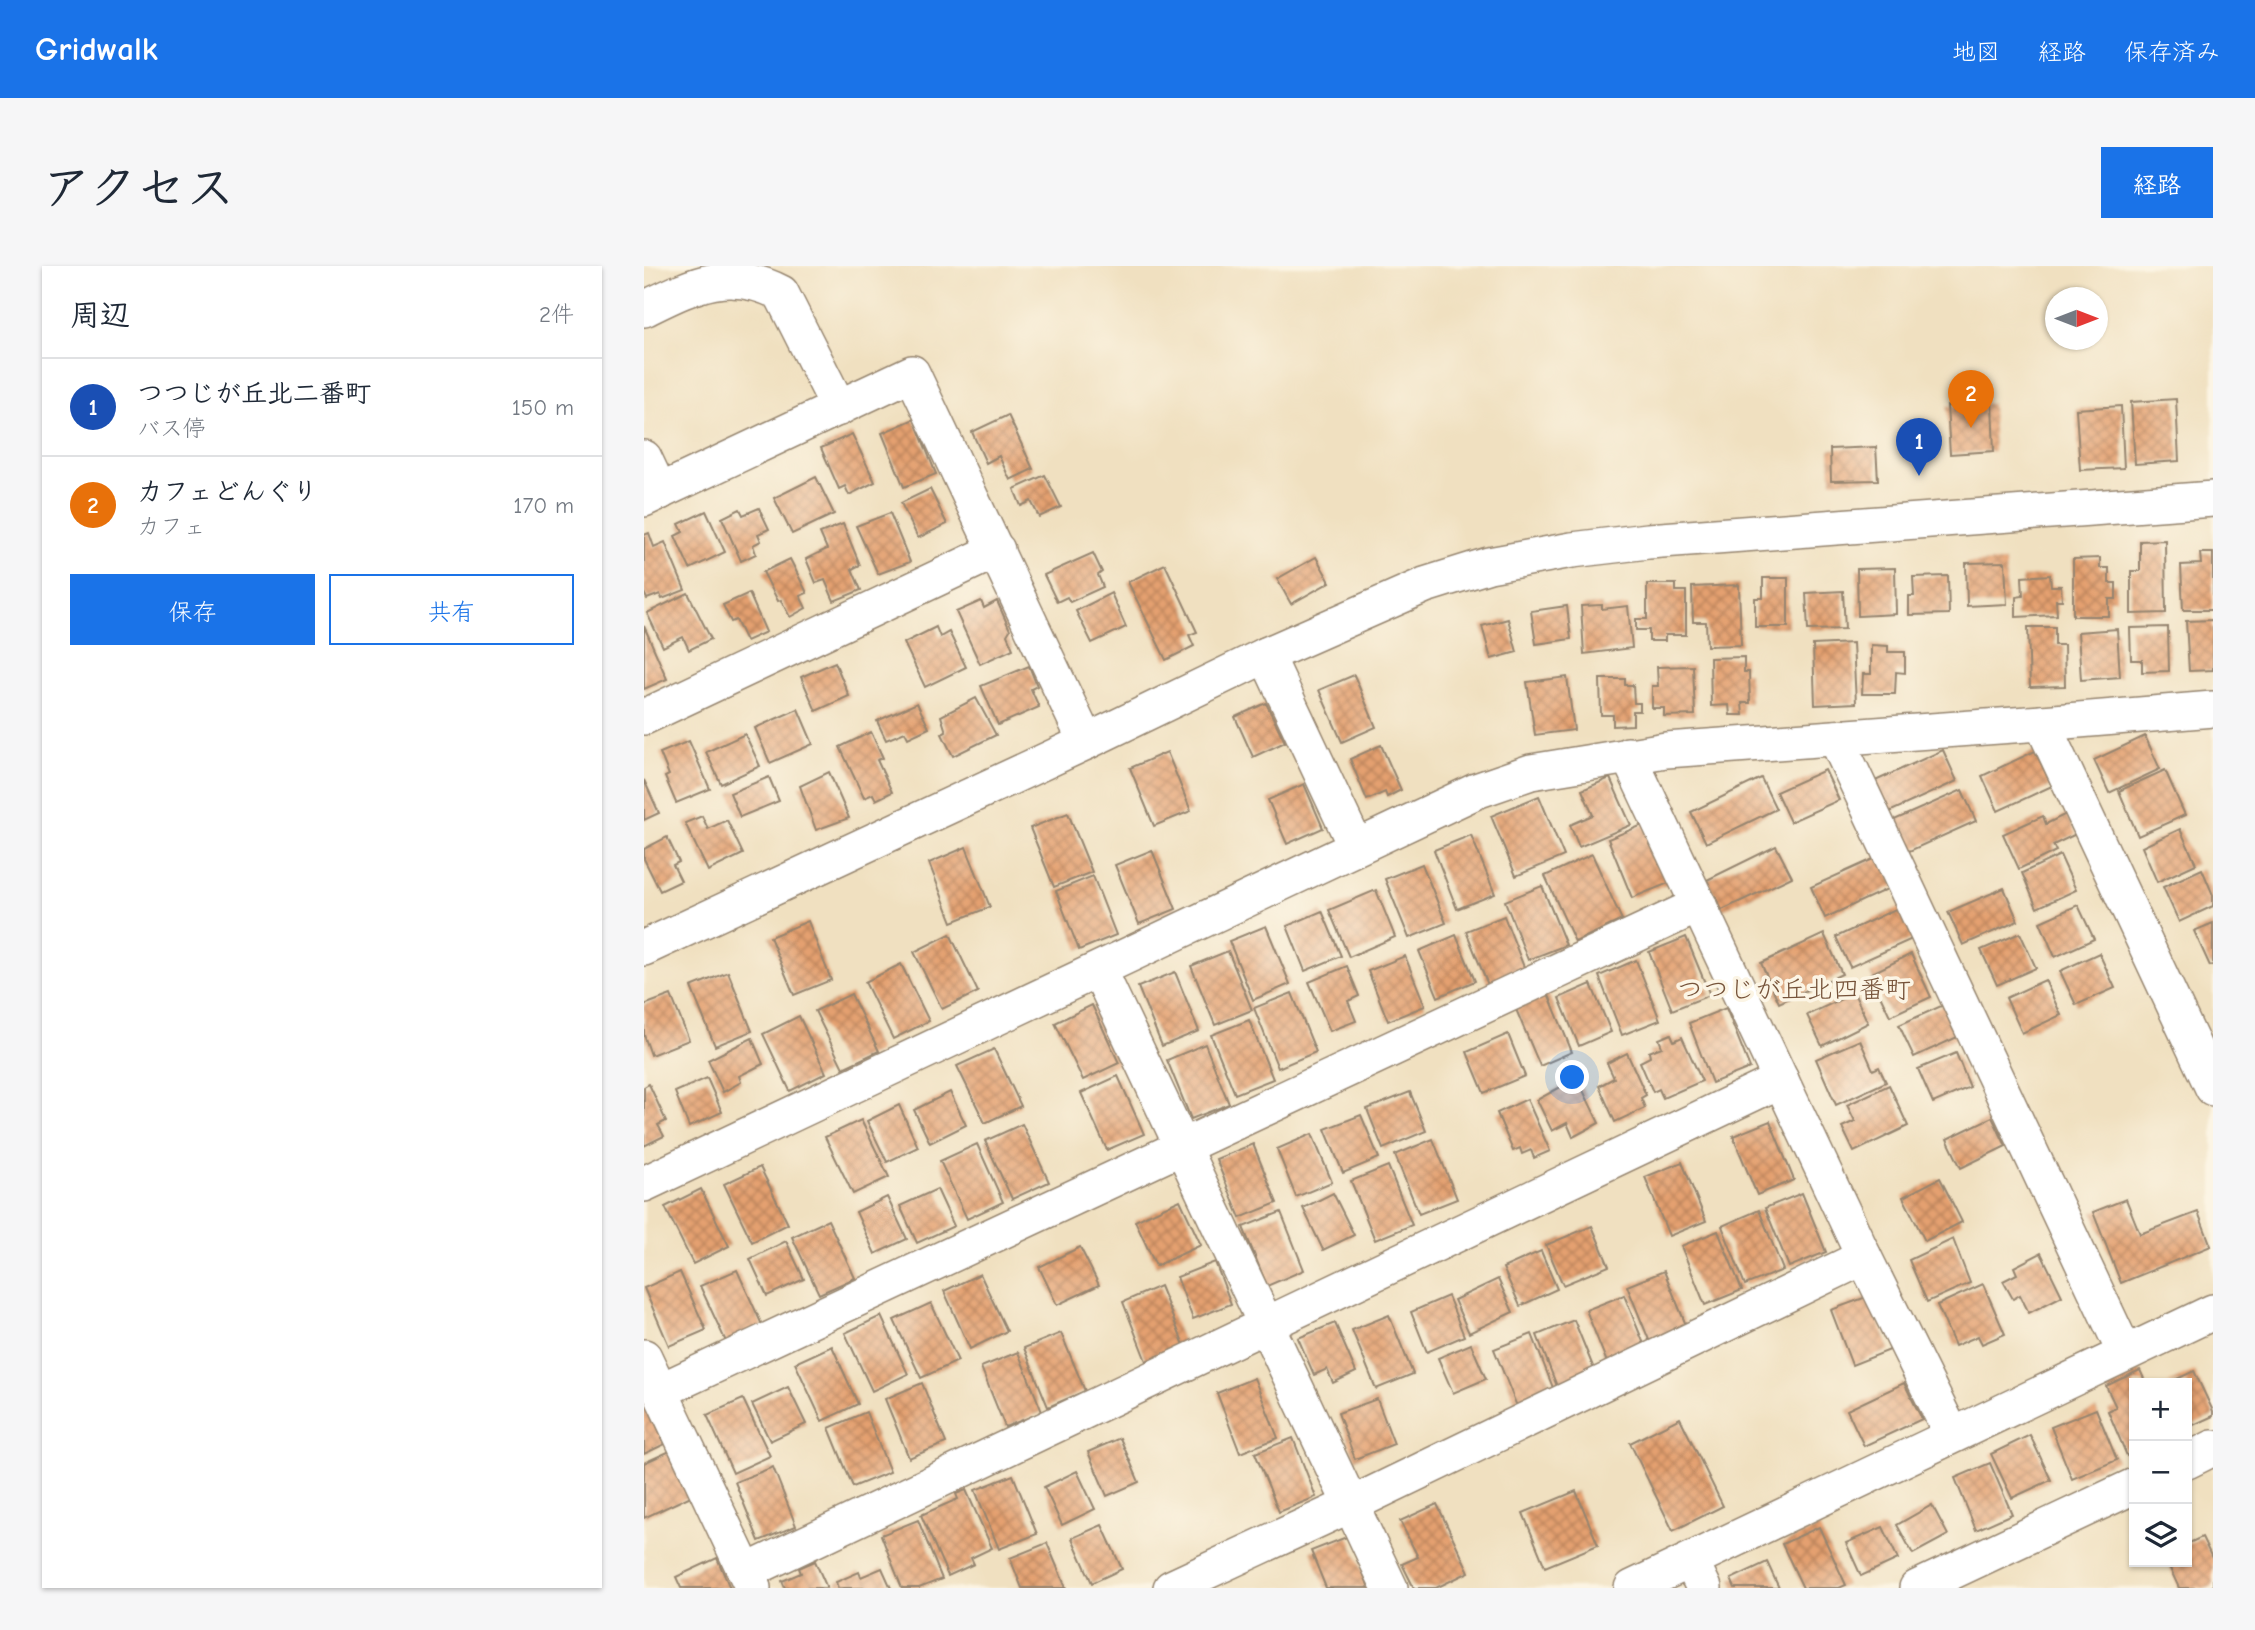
<!DOCTYPE html>
<html lang="ja">
<meta charset="utf-8">
<style>
body{margin:0;font-family:"Comic Neue","Klee One",sans-serif;background:#f6f6f7;color:#1f2937}
.controls{position:absolute;right:21px;bottom:21px;display:grid;overflow:hidden;border-radius:0px;box-shadow:0 2px 5px #0004}
.controls button{width:63px;height:63px;display:grid;place-items:center;padding:0;border:0;border-bottom:2px solid #e0e1e3;background:#fff;color:#1f2937;font:35px sans-serif}
.compass{position:absolute;left:1401px;top:21px;width:63px;height:63px;border-radius:50%;background:#fff;box-shadow:0 2px 5px #0004;rotate:90deg}
.you{position:absolute;left:929px;top:812px;width:24px;height:24px;margin:-18px;border:5px solid #fff;border-radius:50%;background:#1a73e8;box-shadow:0 0 0 10px #1a73e833}
.badge{display:grid;place-items:center;width:46px;height:46px;border-radius:50%;background:#1a73e8;color:#fff;font-size:23px;font-weight:700}
.pin{position:absolute;translate:-50% -58px;filter:drop-shadow(0 2px 4px #0008)}
.pin::after{content:'';position:absolute;top:37px;width:24px;height:21px;background:inherit;clip-path:polygon(0 0,100% 0,50% 100%)}
.list{margin:0;padding:0;list-style:none}
h2{display:flex;justify-content:space-between;align-items:center;height:91px;margin:0;padding:0 28px;font-size:30px}
h2 small{font-size:23px;font-weight:400;color:#747a83}
.list li{display:grid;grid-template-columns:46px 1fr auto;gap:21px;align-items:center;box-sizing:border-box;height:98px;padding:0 28px;border-top:2px solid #e0e1e3}
.list b{display:block;font-size:26px;white-space:nowrap}
.list p{margin:0;font-size:23px;white-space:nowrap;color:#747a83}
.list em{font-size:23px;font-style:normal;color:#747a83}
.actions{display:flex;gap:14px;padding:21px 28px}
.actions a{flex:1;padding:16px 0;border:2px solid #1a73e8;border-radius:0px;text-align:center;font-size:24px;color:#1a73e8}
.actions .main{background:#1a73e8;color:#fff}
.icon{flex:none;width:38px;height:38px;fill:none;stroke:currentColor;stroke-width:2;stroke-linecap:round;stroke-linejoin:round}
.map{position:relative;flex:none;width:1569px;height:1322px;overflow:hidden;border-radius:0px}
header{display:flex;align-items:center;gap:42px;box-sizing:border-box;height:98px;padding:0 35px;background:#1a73e8;color:#fff}
header strong{font-size:33px}
nav{display:flex;gap:38px;margin-inline-start:auto;font-size:24px}
.intro{display:flex;align-items:center;justify-content:space-between;box-sizing:border-box;height:168px;padding:0 42px}
h1{margin:0;font-size:49px}
.button{padding:18px 32px;border-radius:0px;background:#1a73e8;color:#fff;font-size:24px;font-weight:700}
main{display:flex;gap:42px;padding:0 42px}
aside{flex:1;background:#fff;border-radius:0px;box-shadow:0 2px 5px #0004}
.map>svg:first-child{display:block}
</style>
<header>
<strong>Gridwalk</strong>
<nav><a>地図</a><a>経路</a><a>保存済み</a></nav>
</header>
<div class="intro"><h1>アクセス</h1><a class="button">経路</a></div>
<main>
<aside>
<h2>周辺<small>2件</small></h2>
<ul class="list">
<li><span class="badge" style="background:#1a4fb4">1</span><div><b>つつじが丘北二番町</b><p>バス停</p></div><em>150 m</em></li>
<li><span class="badge" style="background:#e8710a">2</span><div><b>カフェどんぐり</b><p>カフェ</p></div><em>170 m</em></li>
</ul>
<div class="actions"><a class="main">保存</a><a>共有</a></div>
</aside>
<div class="map">
<svg width="1569" height="1322" viewBox="0 0 1569 1322">
<defs>
<pattern id="building-cross-hatch" width="8" height="8" patternUnits="userSpaceOnUse" patternTransform="scale(1.75)"><rect width="8" height="8" fill="#e4a06f"/><path d="M0 0l8 8M0 8l8-8" fill="none" stroke="#ba835b"/></pattern>
</defs>
<rect width="100%" height="100%" fill="#fcf5e5"/>
<filter id="ink" filterUnits="userSpaceOnUse"><feTurbulence type="fractalNoise" baseFrequency=".0143" numOctaves="2"/><feDisplacementMap in="SourceGraphic" scale="14" xChannelSelector="R" yChannelSelector="G"/><feConvolveMatrix kernelMatrix="1 2 1 2 8 2 1 2 1" color-interpolation-filters="sRGB"/></filter>
<filter id="wash" filterUnits="userSpaceOnUse"><feTurbulence type="fractalNoise" baseFrequency=".00686" numOctaves="4" result="noise"/><feDisplacementMap in="SourceGraphic" scale="28" xChannelSelector="R" yChannelSelector="G"/><feGaussianBlur stdDeviation="1.57" result="paint"/><feColorMatrix in="noise" values="0 0 0 0 0 0 0 0 0 0 0 0 0 0 0 0 0 1.4 0 .05"/><feComposite in="paint" operator="in"/></filter>
<g filter="url(#wash)">
<rect width="100%" height="100%" fill="#f0e0c0"/>
<g id="blocks">
<g fill="url(#building-cross-hatch)">
<path d="M1532,133L1535,195L1491,198L1487,136Z"/>
<path d="M1348,137L1350,185L1306,188L1303,140Z"/>
<path d="M1477,140L1480,202L1436,204L1432,143Z"/>
<path d="M364,149L389,203L366,214L355,190L342,197L328,166Z"/>
<path d="M270,153L292,208L260,221L238,167Z"/>
<path d="M208,168L231,216L205,229L201,220L195,223L177,182Z"/>
<path d="M1232,181L1234,214L1187,215L1186,183Z"/>
<path d="M401,209L417,241L395,251L387,235L377,240L370,223Z"/>
<path d="M172,211L190,248L148,268L130,232Z"/>
<path d="M286,223L303,258L274,272L257,237Z"/>
<path d="M115,242L125,263L114,268L117,275L109,279L112,288L97,295L78,252L96,243L99,249Z"/>
<path d="M62,245L81,286L46,303L31,270L39,266L35,258Z"/>
<path d="M246,247L266,296L234,308L212,260Z"/>
<path d="M199,258L216,299L208,303L217,324L190,335L181,314L172,317L162,293L183,283L176,267Z"/>
<path d="M5,267L10,281L21,276L41,324L18,333L16,328L3,333L0,327V269Z"/>
<path d="M1521,274L1522,347L1487,348V305H1496V275Z"/>
<path d="M449,287L458,306L454,309L459,321L426,336L423,331L413,336L400,309Z"/>
<path d="M1556,287H1569V344H1539L1537,299L1557,298Z"/>
<path d="M672,291L686,316L647,338L633,313Z"/>
<path d="M1456,292V302H1465V317H1472V333H1465V350H1429V293Z"/>
<path d="M146,293L163,327L156,330L162,342L146,351L137,334L134,335L119,306Z"/>
<path d="M1361,296L1363,338L1323,340L1322,297Z"/>
<path d="M521,298L553,366L545,369L550,380L522,394L484,316Z"/>
<path d="M1251,302L1252,348L1214,350L1213,303Z"/>
<path d="M1406,309L1407,320H1417L1418,334H1412L1413,349L1372,351V331L1379,330L1378,311Z"/>
<path d="M1304,310L1305,348L1265,349V330H1270L1269,311Z"/>
<path d="M1119,312H1144V361H1111V332H1119Z"/>
<path d="M1003,318H1032V325H1042V369H1021V375H1005V364H992V353H1003Z"/>
<path d="M1095,319L1097,379L1063,380L1062,356H1049L1048,321Z"/>
<path d="M1199,325L1201,363L1164,364L1162,327Z"/>
<path d="M44,327L67,373L45,384L39,371L19,381L3,347Z"/>
<path d="M105,327L122,366L102,375L92,354L87,356L79,339Z"/>
<path d="M467,327L482,361L448,377L432,345Z"/>
<path d="M337,335L340,342L353,335L366,364L363,369L369,383L336,398L312,346Z"/>
<path d="M958,339V343L984,340L988,382L940,388L937,340Z"/>
<path d="M923,340L927,373L892,378L887,345Z"/>
<path d="M864,353L873,386L847,393L838,360Z"/>
<path d="M1569,354V404L1545,405L1542,355Z"/>
<path d="M0,360L23,413L0,423Z"/>
<path d="M292,361L296,371L305,366L322,401L281,421L260,377Z"/>
<path d="M1384,361H1411V379H1420L1421,420L1386,421Z"/>
<path d="M1524,361L1525,405L1498,406V394H1487L1486,362Z"/>
<path d="M1473,363L1476,411L1437,414L1434,366Z"/>
<path d="M1209,377L1212,437L1171,439L1169,379Z"/>
<path d="M1227,379L1244,380V386H1261V407L1252,406L1251,428H1218L1219,408H1227Z"/>
<path d="M1100,391V406H1105L1106,437H1098L1099,449H1086L1085,439L1067,440L1066,392Z"/>
<path d="M191,396L205,430L172,445L157,411Z"/>
<path d="M385,400L393,420L387,423L395,441L354,459L337,420Z"/>
<path d="M1049,400L1051,449L1020,450V442H1008V420H1014L1013,401Z"/>
<path d="M710,409L732,461L698,476L675,424Z"/>
<path d="M923,411L930,464L891,469L883,416Z"/>
<path d="M956,413H981V419H989L990,437H996V445H989V459L969,460V449H957Z"/>
<path d="M332,432L352,469L309,490L298,468L302,466L297,450Z"/>
<path d="M273,437L285,462L264,472L261,466L242,474L233,455Z"/>
<path d="M622,437L641,476L609,491L591,451Z"/>
<path d="M154,443L169,478L126,497L111,462Z"/>
<path d="M227,466L239,492L233,494L248,526L232,534L229,528L220,532L196,481Z"/>
<path d="M101,468L116,500L77,518L62,486Z"/>
<path d="M1501,470L1516,503L1465,527L1450,494Z"/>
<path d="M45,475L66,523L32,537L21,511L25,509L16,487Z"/>
<path d="M737,479L757,524L743,531L741,526L723,534L706,493Z"/>
<path d="M1299,484L1313,515L1243,547L1229,516Z"/>
<path d="M1391,485L1408,520L1354,545L1338,510Z"/>
<path d="M523,486L547,545L510,560L486,502Z"/>
<path d="M1181,504L1195,534L1146,556L1132,526Z"/>
<path d="M1521,504L1541,549L1494,570L1475,525Z"/>
<path d="M185,506L205,552L172,564L156,520Z"/>
<path d="M125,511L135,535L96,551L86,527Z"/>
<path d="M966,512L987,559L935,581L926,559L949,549L938,524Z"/>
<path d="M1117,512L1132,543L1062,577L1047,546Z"/>
<path d="M0,514L15,547L0,554Z"/>
<path d="M660,518L679,562L643,578L624,534Z"/>
<path d="M1318,524L1332,555L1261,587L1248,555Z"/>
<path d="M895,530L920,590L872,610L847,550Z"/>
<path d="M424,547L448,606L410,621L386,562Z"/>
<path d="M1422,548L1432,568L1409,579L1412,585L1375,603L1359,568L1399,550L1402,558Z"/>
<path d="M58,550L64,563L83,554L99,588L64,605L41,557Z"/>
<path d="M1001,558L1025,617L988,632L964,573Z"/>
<path d="M1536,563L1552,598L1513,616L1498,581Z"/>
<path d="M827,569L851,628L813,643L790,584Z"/>
<path d="M23,571L35,596L29,599L37,615L16,625L0,593V583Z"/>
<path d="M1132,580L1148,611L1078,644L1063,614Z"/>
<path d="M322,581L346,641L308,656L285,597Z"/>
<path d="M508,584L532,643L495,658L471,599Z"/>
<path d="M948,588L978,654L931,676L901,610Z"/>
<path d="M1238,589L1252,619L1181,652L1167,621Z"/>
<path d="M1416,589L1432,624L1393,642L1378,607Z"/>
<path d="M778,598L802,657L765,672L741,613Z"/>
<path d="M1558,603L1569,629V640L1535,656L1519,621Z"/>
<path d="M449,610L472,669L435,684L412,625Z"/>
<path d="M898,620L922,679L884,694L861,635Z"/>
<path d="M1360,622L1374,655L1319,679L1304,646Z"/>
<path d="M732,624L751,671L705,691L685,644Z"/>
<path d="M1262,638L1277,669L1206,701L1192,671Z"/>
<path d="M1434,639L1450,673L1411,691L1396,656Z"/>
<path d="M678,645L697,690L661,705L643,660Z"/>
<path d="M860,650L883,709L846,724L822,665Z"/>
<path d="M164,655L187,714L150,729L126,671Z"/>
<path d="M1569,657V699L1566,700L1550,665Z"/>
<path d="M622,660L646,718L609,734L585,675Z"/>
<path d="M1376,667L1392,702L1353,719L1337,684Z"/>
<path d="M306,668L334,726L298,743L270,686Z"/>
<path d="M1180,668L1198,708L1135,737L1117,697Z"/>
<path d="M812,669L831,715L794,731L775,685Z"/>
<path d="M1042,671L1066,729L1028,744L1005,686Z"/>
<path d="M584,685L608,744L571,759L547,700Z"/>
<path d="M1455,687L1471,722L1432,739L1416,705Z"/>
<path d="M1267,688L1287,731L1246,750L1226,708Z"/>
<path d="M761,690L781,740L744,755L724,705Z"/>
<path d="M992,694L1016,754L978,769L955,710Z"/>
<path d="M257,698L285,755L249,773L221,716Z"/>
<path d="M703,700L715,730L704,735L712,755L686,765L665,716Z"/>
<path d="M84,706L108,765L71,780L47,721Z"/>
<path d="M531,706L555,765L518,780L494,721Z"/>
<path d="M1401,714L1417,749L1378,767L1362,732Z"/>
<path d="M947,718L967,766L935,780L915,732Z"/>
<path d="M648,727L672,786L634,802L610,742Z"/>
<path d="M904,727L928,786L896,800L871,741Z"/>
<path d="M1210,727L1224,757L1178,780L1163,749Z"/>
<path d="M207,728L235,785L199,802L171,745Z"/>
<path d="M27,729L45,774L7,789L0,769V739Z"/>
<path d="M1306,736L1320,768L1270,791L1255,759Z"/>
<path d="M448,739L475,797L439,814L411,757Z"/>
<path d="M1082,742L1106,802L1068,817L1045,757Z"/>
<path d="M155,750L182,807L146,825L119,768Z"/>
<path d="M605,754L629,813L591,828L567,769Z"/>
<path d="M864,768L881,810L840,827L823,786Z"/>
<path d="M1027,768L1030,775L1038,771L1058,815L1019,832L1015,823L1009,826L996,796L1006,791L1005,786L1018,781L1015,773Z"/>
<path d="M108,772L119,798L95,810L97,816L79,826L64,794Z"/>
<path d="M1216,774L1229,804L1235,801L1242,816L1192,839L1172,793Z"/>
<path d="M561,778L585,838L547,853L523,794Z"/>
<path d="M350,783L377,840L341,857L313,800Z"/>
<path d="M983,787L1002,829L997,832L1001,842L971,856L955,820L970,812L963,797Z"/>
<path d="M1312,787L1326,821L1289,837L1274,803Z"/>
<path d="M474,810L500,868L463,884L437,827Z"/>
<path d="M63,812L78,846L45,861L31,826Z"/>
<path d="M933,812L955,857L929,871L923,857L908,865L893,834Z"/>
<path d="M5,818L22,855L14,859L20,870L0,880V821Z"/>
<path d="M1245,819L1264,860L1210,886L1198,861L1211,855L1203,839Z"/>
<path d="M306,826L322,859L286,877L270,844Z"/>
<path d="M766,826L782,865L739,883L723,843Z"/>
<path d="M883,833L906,885L890,892L887,884L878,888L876,882L869,885L853,847Z"/>
<path d="M255,839L274,881L243,896L223,855Z"/>
<path d="M717,849L735,892L699,907L681,863Z"/>
<path d="M1348,851L1362,880L1317,902L1303,873Z"/>
<path d="M217,854L245,911L209,928L181,871Z"/>
<path d="M1126,855L1150,914L1113,929L1089,870Z"/>
<path d="M378,858L405,916L368,933L341,875Z"/>
<path d="M668,868L688,916L652,931L633,883Z"/>
<path d="M789,873L813,933L775,948L751,889Z"/>
<path d="M333,878L359,936L323,953L296,895Z"/>
<path d="M609,878L633,937L596,952L572,893Z"/>
<path d="M1038,896L1062,955L1025,970L1001,911Z"/>
<path d="M744,900L768,959L731,974L707,915Z"/>
<path d="M116,901L144,958L108,976L80,918Z"/>
<path d="M1296,912L1318,956L1281,975L1259,931Z"/>
<path d="M57,923L85,980L49,998L21,941Z"/>
<path d="M293,923L310,960L273,977L256,940Z"/>
<path d="M689,927L710,969L679,984L659,942Z"/>
<path d="M1158,927L1182,986L1145,1001L1121,942Z"/>
<path d="M243,931L263,973L231,988L212,946Z"/>
<path d="M1482,933L1496,968L1554,946L1567,980L1477,1017L1449,946Z"/>
<path d="M536,934L557,979L512,1000L491,955Z"/>
<path d="M1115,944L1139,1004L1101,1019L1078,960Z"/>
<path d="M637,946L660,1004L623,1020L599,961Z"/>
<path d="M184,954L211,1012L175,1028L148,971Z"/>
<path d="M948,960L965,1000L919,1019L902,979Z"/>
<path d="M1074,965L1098,1024L1061,1039L1037,980Z"/>
<path d="M1309,973L1326,1017L1283,1036L1265,994Z"/>
<path d="M142,975L160,1013L123,1030L106,993Z"/>
<path d="M436,981L455,1019L413,1039L395,1001Z"/>
<path d="M897,985L913,1023L876,1040L859,1002Z"/>
<path d="M1397,987L1418,1030L1385,1047L1376,1029L1369,1033L1359,1015L1373,1008L1370,1001Z"/>
<path d="M571,996L587,1038L549,1053L533,1011Z"/>
<path d="M93,1004L119,1061L83,1078L56,1020Z"/>
<path d="M1020,1005L1044,1064L1007,1079L983,1020Z"/>
<path d="M36,1006L62,1064L25,1080L0,1022Z"/>
<path d="M336,1008L363,1065L326,1083L300,1025Z"/>
<path d="M854,1013L869,1046L825,1067L810,1034Z"/>
<path d="M1339,1018L1361,1068L1338,1078L1334,1070L1311,1080L1293,1039Z"/>
<path d="M516,1020L540,1079L502,1095L479,1036Z"/>
<path d="M980,1029L1004,1088L966,1104L942,1044Z"/>
<path d="M804,1030L820,1070L783,1086L767,1046Z"/>
<path d="M1225,1030L1246,1084L1208,1099L1187,1044Z"/>
<path d="M287,1037L314,1095L277,1112L250,1054Z"/>
<path d="M745,1049L769,1108L732,1123L708,1064Z"/>
<path d="M237,1050L264,1108L228,1125L201,1067Z"/>
<path d="M930,1054L954,1113L916,1128L893,1069Z"/>
<path d="M691,1057L712,1106L689,1117L683,1103L670,1109L654,1072Z"/>
<path d="M417,1067L441,1125L404,1141L380,1082Z"/>
<path d="M888,1068L911,1127L874,1143L850,1083Z"/>
<path d="M827,1078L842,1113L809,1127L794,1092Z"/>
<path d="M188,1080L214,1138L178,1155L151,1097Z"/>
<path d="M374,1086L398,1146L361,1161L337,1101Z"/>
<path d="M1496,1104L1502,1117H1490V1187L1483,1190L1464,1145L1472,1141L1462,1120Z"/>
<path d="M1550,1105L1569,1145V1150L1543,1162V1117H1524Z"/>
<path d="M610,1112L634,1172L596,1187L573,1127Z"/>
<path d="M278,1117L302,1177L265,1192L241,1133Z"/>
<path d="M1260,1117L1278,1153L1220,1180L1203,1144Z"/>
<path d="M144,1121L162,1158L126,1175L108,1138Z"/>
<path d="M0,1131L21,1178L0,1188Z"/>
<path d="M99,1133L126,1190L89,1207L63,1149Z"/>
<path d="M733,1133L750,1178L711,1193L694,1147Z"/>
<path d="M1452,1143L1473,1194L1428,1213L1407,1161Z"/>
<path d="M222,1146L246,1206L209,1221L185,1162Z"/>
<path d="M1036,1152L1079,1240L1029,1265L986,1177Z"/>
<path d="M1386,1169L1407,1214L1368,1232L1347,1188Z"/>
<path d="M476,1172L495,1216L463,1230L444,1186Z"/>
<path d="M649,1172L672,1231L635,1246L611,1187Z"/>
<path d="M26,1185L47,1230L0,1252V1197Z"/>
<path d="M1346,1197L1368,1248L1332,1264L1311,1212Z"/>
<path d="M129,1201L152,1260L115,1275L91,1216Z"/>
<path d="M433,1205L451,1243L418,1259L400,1221Z"/>
<path d="M369,1209L393,1268L355,1283L331,1224Z"/>
<path d="M322,1224L348,1282L327,1292L330,1298L304,1310L277,1249L314,1233L312,1228Z"/>
<path d="M932,1225L954,1279L901,1301L879,1247Z"/>
<path d="M793,1238L825,1306L792,1322H770L758,1298L774,1291L756,1255Z"/>
<path d="M1288,1239L1304,1269L1269,1288L1253,1259Z"/>
<path d="M274,1254L298,1313L275,1322H258L237,1269Z"/>
<path d="M458,1259L478,1303L448,1317L428,1272Z"/>
<path d="M1175,1261L1202,1319L1195,1322H1159L1138,1278Z"/>
<path d="M1239,1261L1254,1293L1217,1310L1202,1277Z"/>
<path d="M705,1270L725,1322H682L667,1285Z"/>
<path d="M1558,1271L1569,1294V1320L1564,1322H1535L1523,1296H1543V1278Z"/>
<path d="M403,1277L422,1322H378L366,1292Z"/>
<path d="M73,1292L86,1322H37L32,1311Z"/>
<path d="M171,1295L183,1322H141L138,1315L157,1307L155,1302Z"/>
<path d="M1123,1296L1135,1322H1091L1087,1313Z"/>
<path d="M238,1302L247,1322H194L192,1316L215,1306L217,1311Z"/>
</g>
</g>
</g>
<g filter="url(#ink)">
<use href="#blocks" fill-opacity="0" stroke="#96856f" stroke-width="2"/>
<g fill="none" stroke-linecap="round" stroke-linejoin="round">
<defs>
<g id="minor">
<path d="M0,43C49,19 84,0 137,27L195,142"/>
<path d="M0,192L16,226"/>
<path d="M0,233L268,107L442,476"/>
<path d="M622,389L712,581"/>
<path d="M0,451L353,284"/>
<path d="M1398,457L1569,822"/>
<path d="M1192,472L1481,1087"/>
<path d="M984,489L1220,991L1308,1169"/>
<path d="M0,682L442,476L622,389L781,319L845,299L928,284L1004,275L1569,233"/>
<path d="M455,704L746,1322"/>
<path d="M0,918L832,525L887,506L1022,484L1398,457L1569,443"/>
<path d="M0,1091L109,1322"/>
<path d="M16,1125L1055,639"/>
<path d="M1543,1195L1569,1182"/>
<path d="M1047,1295L1060,1322"/>
<path d="M102,1306L1137,814"/>
<path d="M527,1322L708,1238L1220,991"/>
<path d="M988,1322L1569,1046"/>
<path d="M1273,1322L1490,1220"/>
</g>
</defs>
<use href="#minor" stroke="#96856f" stroke-width="38"/>
<use href="#minor" stroke="#fff" stroke-width="35"/>
</g>
</g>
<g text-anchor="middle" stroke-width="7" stroke-linejoin="round" paint-order="stroke">
<g font-size="26" fill="#76533a" stroke="#fcf5e5">
<text x="1150" y="732">つつじが丘北四番町</text>
</g>
</g>
</svg>
<div class="controls">
<button>+</button>
<button>−</button>
<button><svg class="icon" aria-label="layers" viewBox="0 0 24 24"><path d="M12 4l9 5-9 5-9-5zM3 14l9 5 9-5"/></svg></button>
</div>
<svg class="compass" viewBox="-18 -18 36 36"><path d="M0-13l5 13h-10z" fill="#e53935"/><path d="M0 13l5-13h-10z" fill="#747a83"/></svg>
<div class="you"></div>
<div class="pin badge" style="left:1275px;top:210px;background:#1a4fb4">1</div>
<div class="pin badge" style="left:1327px;top:162px;background:#e8710a">2</div>
</div>
</main>
